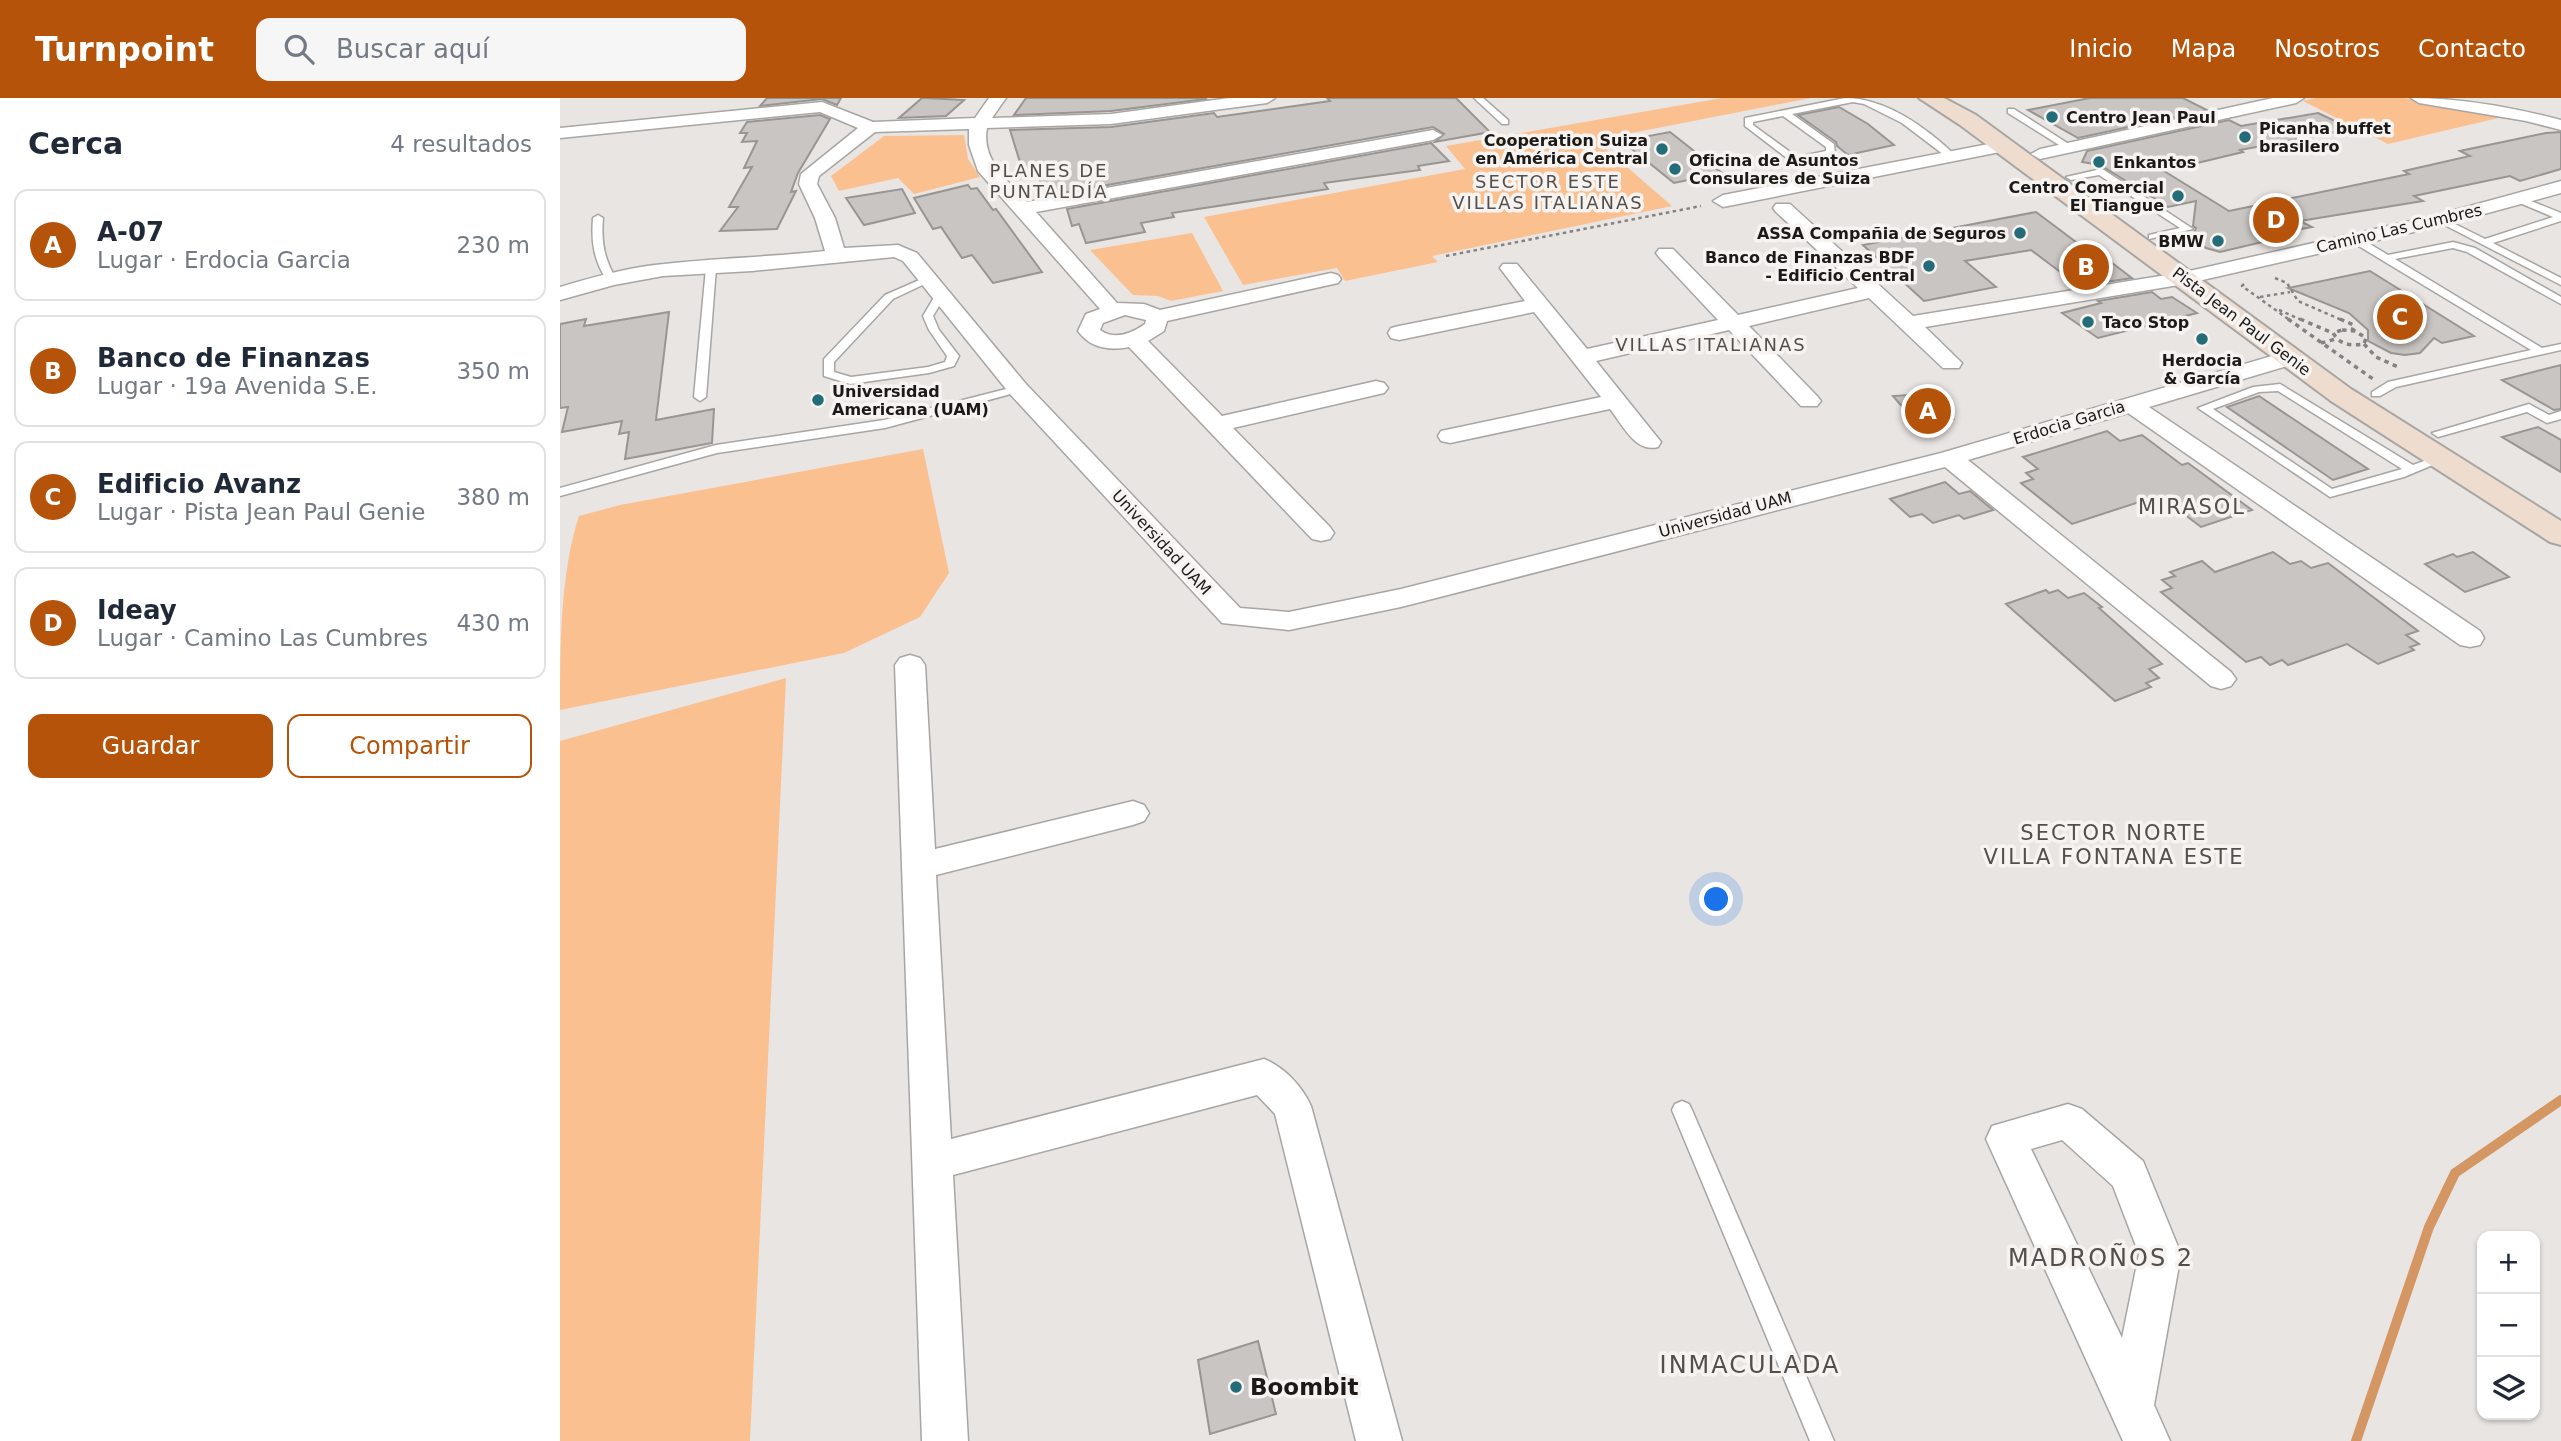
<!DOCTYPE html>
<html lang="es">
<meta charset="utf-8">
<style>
body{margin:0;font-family:"DejaVu Sans",sans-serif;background:#f6f6f7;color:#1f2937}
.controls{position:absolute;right:21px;bottom:21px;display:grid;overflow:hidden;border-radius:14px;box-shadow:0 2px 5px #0004}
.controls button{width:63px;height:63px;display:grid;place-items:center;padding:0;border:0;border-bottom:2px solid #e0e1e3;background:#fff;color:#1f2937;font:35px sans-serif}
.you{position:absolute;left:1157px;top:802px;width:24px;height:24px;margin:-18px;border:5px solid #fff;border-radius:50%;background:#1a73e8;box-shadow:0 0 0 10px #1a73e833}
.badge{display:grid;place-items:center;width:46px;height:46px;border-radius:50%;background:#b45309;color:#fff;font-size:23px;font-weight:700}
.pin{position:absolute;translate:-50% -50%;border:4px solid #fff;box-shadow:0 2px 7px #0006}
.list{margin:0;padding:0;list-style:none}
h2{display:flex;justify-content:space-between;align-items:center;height:91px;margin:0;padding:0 28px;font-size:30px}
h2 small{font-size:23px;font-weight:400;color:#747a83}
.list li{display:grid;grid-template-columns:46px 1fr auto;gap:21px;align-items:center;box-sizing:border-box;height:112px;margin:0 14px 14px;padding:0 14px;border:2px solid #e0e1e3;border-radius:14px}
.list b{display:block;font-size:26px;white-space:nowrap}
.list p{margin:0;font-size:23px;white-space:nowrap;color:#747a83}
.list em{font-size:23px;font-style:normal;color:#747a83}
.actions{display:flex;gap:14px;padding:21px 28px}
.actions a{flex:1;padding:16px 0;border:2px solid #b45309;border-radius:14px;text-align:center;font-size:24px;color:#b45309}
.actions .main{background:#b45309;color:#fff}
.icon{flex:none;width:38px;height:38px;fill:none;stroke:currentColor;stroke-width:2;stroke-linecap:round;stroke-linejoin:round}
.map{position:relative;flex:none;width:2001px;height:1343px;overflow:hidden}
header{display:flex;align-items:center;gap:42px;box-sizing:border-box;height:98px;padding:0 35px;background:#b45309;color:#fff}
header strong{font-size:33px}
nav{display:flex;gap:38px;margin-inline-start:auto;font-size:24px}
.search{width:490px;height:63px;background:#f6f6f7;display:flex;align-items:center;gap:18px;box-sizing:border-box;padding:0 24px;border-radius:14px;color:#747a83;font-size:26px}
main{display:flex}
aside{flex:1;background:#fff}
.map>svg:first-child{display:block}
</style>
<header>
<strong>Turnpoint</strong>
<div class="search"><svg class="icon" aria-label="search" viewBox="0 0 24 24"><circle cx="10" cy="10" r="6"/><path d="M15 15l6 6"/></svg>Buscar aquí</div>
<nav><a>Inicio</a><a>Mapa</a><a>Nosotros</a><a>Contacto</a></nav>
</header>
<main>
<aside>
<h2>Cerca<small>4 resultados</small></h2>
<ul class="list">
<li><span class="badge">A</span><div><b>A-07</b><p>Lugar · Erdocia Garcia</p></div><em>230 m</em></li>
<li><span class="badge">B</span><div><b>Banco de Finanzas</b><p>Lugar · 19a Avenida S.E.</p></div><em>350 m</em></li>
<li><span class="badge">C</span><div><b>Edificio Avanz</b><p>Lugar · Pista Jean Paul Genie</p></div><em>380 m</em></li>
<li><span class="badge">D</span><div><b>Ideay</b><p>Lugar · Camino Las Cumbres</p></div><em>430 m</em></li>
</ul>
<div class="actions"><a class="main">Guardar</a><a>Compartir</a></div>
</aside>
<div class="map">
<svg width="2001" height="1343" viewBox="0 0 2001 1343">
<rect width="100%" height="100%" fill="#e9e5e3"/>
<g fill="#fbc090">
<path d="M1162,0H1251L1036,42L1112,108L872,158L878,164L785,183L777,170L683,187L644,119L905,71L886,48Z"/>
<path d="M1755,0H1844L1951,17L1828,46L1743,3Z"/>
<path d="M404,37L408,61L420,79L354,96L338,80L279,93L271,78L324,38Z"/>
<path d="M632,135L663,193L611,203L598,198L573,197L530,152Z"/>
<path d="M363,351L389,475L360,519L284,555L0,612C0,549 0,476 19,418L60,407Z"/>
<path d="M226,580L190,1343H0V643Z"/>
</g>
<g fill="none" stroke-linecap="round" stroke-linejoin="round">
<path stroke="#d49763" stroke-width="10" d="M1796,1343L1869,1129L1895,1075L2001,1002"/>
</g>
<g fill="#c9c5c3" stroke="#989592" stroke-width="2">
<path d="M207,0H281L277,7L262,1L200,8Z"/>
<path d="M362,0H365L404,2L386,18L339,20Z"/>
<path d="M466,0H645L646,1L551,13L454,17Z"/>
<path d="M767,0H896L930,34L875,44L884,36L873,29L502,95L501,92L482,91L477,71L463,74L450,32L551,29L654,15L657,19L770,3Z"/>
<path d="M1530,0H1623L1647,12L1518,40L1468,12Z"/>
<path d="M1279,9L1308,26L1334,47L1288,57L1277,48L1276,44L1238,17Z"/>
<path d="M1758,15L1792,31L1680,52L1683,54L1604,73L1669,113L1849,76L1844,73L1910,58L1900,53L1986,35L2001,34V71L1960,83L1950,78L1854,98L1863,103L1740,123L1752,129L1709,137L1715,141L1660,154L1646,150L1632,140L1636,130L1633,128L1636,103L1608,109L1540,67L1522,64L1527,53L1669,22L1681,28Z"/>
<path d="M260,17L270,21L238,75L231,94L236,93L217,131L160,133L178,109H169L192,69L184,70L197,43L182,44L187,35H180L187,24Z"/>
<path d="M1110,34L1162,75L1114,85L1062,43Z"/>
<path d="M871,45L889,63L858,68L860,72L764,85L768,91L612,115L614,119L581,125L585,134L526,145L519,126L512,128L507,111Z"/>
<path d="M408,87L411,91L417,90L433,112L436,111L482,174L433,185L412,157L402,160L381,129L373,131L354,100Z"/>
<path d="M342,91L355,115L304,127L286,100Z"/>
<path d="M1476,114L1532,156L1539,155L1572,180L1519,188L1471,152L1405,163L1436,189L1364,203L1303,147Z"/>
<path d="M1810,173L1914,238L1882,245L1874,240L1860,255L1845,257L1831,255L1808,243V232L1789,215L1728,190Z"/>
<path d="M1592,194L1601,201L1612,199L1637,215L1538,240L1502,215L1541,205L1538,203Z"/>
<path d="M109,214L96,322L154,311L152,345L65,361L69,334L59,336L62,323L2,334L8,309L0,310V226L26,221L24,228Z"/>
<path d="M2001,267V311L1994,312L1942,282Z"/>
<path d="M1365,296L1393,321L1364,325L1358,319L1352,320L1333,298Z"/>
<path d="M1699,298L1808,371L1773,382L1667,309Z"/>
<path d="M1978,329L2001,342V374L1942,339Z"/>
<path d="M1547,333L1560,343L1582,337L1622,367L1628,365L1692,412L1641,429L1604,401L1586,406L1582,403L1512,426L1461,385L1473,381L1466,375L1478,371L1463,359Z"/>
<path d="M1385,384L1399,396L1410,393L1433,412L1404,421L1399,417L1373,425L1362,416L1350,419L1330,401Z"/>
<path d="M1713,454L1730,466L1741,463L1751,470L1768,465L1858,533L1846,537L1859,546L1850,549L1854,552L1818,566L1787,546L1728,567L1722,562L1710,567L1701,559L1686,564L1601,494L1612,490L1602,482L1615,478L1610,474L1642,463L1655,474Z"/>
<path d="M1913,454L1949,479L1905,494L1865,466L1893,456L1897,459Z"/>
<path d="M1486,492L1489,495L1498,492L1508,500L1524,495L1542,509L1539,510L1602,566L1589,571L1599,580L1586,585L1591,589L1555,603L1446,506Z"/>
<path d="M698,1243L716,1316L650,1336L638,1262Z"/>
</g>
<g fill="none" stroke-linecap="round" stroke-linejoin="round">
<defs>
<g id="lane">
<path d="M914,0H923L948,22V26H942Z"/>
<path d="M1285,0C1326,0 1367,30 1396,58L1388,60L1342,25L1304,6L1293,4L1232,16L1274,46L1275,55L1270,58L1232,64L1185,28V20ZM1223,18L1266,49V53L1237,59L1193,27V24Z"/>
<path d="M1448,11H1454L1515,50L1507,52L1448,15Z"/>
<path d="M1541,71L1544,72L1633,131L1589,141V137L1620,130L1539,77L1511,82L1506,79Z"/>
<path d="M1955,99H1961L2001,115V123L1933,145L2001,180V187L1875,122L1883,120L1925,141L1993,119L1955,103Z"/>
<path d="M38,117L43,120C41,144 44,160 56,181L51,184L47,183C34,162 31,145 33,120Z"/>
<path d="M1792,140H1800L1828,157L1893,144L1915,150L2001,199V206L1907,154L1893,150L1835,161L1982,250L2001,246V252L1836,289L1820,298H1812V294L1828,284L1971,252L1792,144Z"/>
<path d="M151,167L156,170L146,299L140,303L134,299L146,170Z"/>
<path d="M364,180L373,182L333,201L274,264V274L291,279L368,269L385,264L387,258L369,232L363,218L376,196L380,195L385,198L373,218L379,232L399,258L394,268L369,275L290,286L264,278V261L325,197Z"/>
<path d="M1720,286L1853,367L1881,357L1887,361L1844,379L1770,399L1638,310L1693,289ZM1718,293L1842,371L1772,391L1653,311L1699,294Z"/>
<path d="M458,288L462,289V293L325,330L157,355L0,398V390L156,347L324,322Z"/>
<path d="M1969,306L1989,317L2001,313V321L1987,325L1967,314L1878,339L1872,335Z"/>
<path d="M1122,1003L1129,1006L1132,1012L1274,1343H1250L1112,1012L1115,1006Z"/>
</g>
<g id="street">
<path d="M429,0H446L432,20L551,16L669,0H715L707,5L551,26L427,30C421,62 448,83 467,104L873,32L882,37L873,42L476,114L557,205L584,206L600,212L771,175L778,177L781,181L778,185L607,223L604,233L588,243L662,318L816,283L824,285L828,290L824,295L673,330L770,429L774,435L770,441L761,443L752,441L569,249C549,253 530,250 518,233L526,216L540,211L418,73L409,47V31L315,34L259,78L257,86L275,120L284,150L338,147L357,155L466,286L680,510L729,514L841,491L1381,355L1729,253L1737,255L1740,260L1737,265L1589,309L1920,533L1924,540L1920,547L1910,549L1900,547L1568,315L1408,362L1671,574L1676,581L1671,588L1661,591L1651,588L1385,369L841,509L729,532L662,525L450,296L343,163L334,159L192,173L103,178L54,187L0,202V189C34,179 69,169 104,166C158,160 211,159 265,153L255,120L239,86L241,76L298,30L260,14L0,40V30L262,4L313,24L415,20ZM565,217L586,222L585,226C572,235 555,243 540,232L543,225Z"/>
<path d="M1713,0H1744L1736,5L1480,61L1471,56L1480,51Z"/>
<path d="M1851,0C1902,0 1951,9 2001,22V32L1966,23L1859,5Z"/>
<path d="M1444,43L1453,48L1450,52L1163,109L1153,103L1163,97Z"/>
<path d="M2001,83V95L1880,128L1625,186L1365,229L1402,265L1399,270H1383L1309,200L1189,228L1257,298L1261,303L1257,308H1241L1169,232L1036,263L1101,344L1098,349C1075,355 1063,327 1050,311L890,345L881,343L878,338L881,333L1041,299L974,214L839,242L831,240L828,235L831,230L839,228L965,203L940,170L943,166H957L1027,251L1158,222L1099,159L1096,155L1099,151H1113L1178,217L1298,190L1216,114L1213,110L1216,106H1230L1353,218L1625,174L1877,117Z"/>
<path d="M350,557L360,560L365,567L375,751L573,703L584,707L589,715L584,723L573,727L376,777L391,1041L704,961C724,969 742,988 751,1008L842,1343H796L715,1016L697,997L393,1077L408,1343H362L335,567L340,560Z"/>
<path d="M1508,1006L1522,1011L1583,1063L1621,1156L1594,1307L1610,1343H1563L1426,1041L1432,1028ZM1502,1042L1553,1088L1579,1156L1562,1240L1471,1051Z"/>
</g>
<path id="secondary" d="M1359,0H1384L1416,17L1791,291L2001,423V447L1990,444L1771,303L1400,27Z"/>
</defs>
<use href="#lane" stroke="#a8a5a3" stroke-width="3"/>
<use href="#street" stroke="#a8a5a3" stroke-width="3"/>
<use href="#secondary" stroke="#a8a5a3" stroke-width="4"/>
<g stroke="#858281" stroke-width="2.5" stroke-dasharray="3.5 3.5" stroke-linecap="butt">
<path d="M886,158L1141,108"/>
<path d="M1715,180L1727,185L1738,203L1784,223"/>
<path d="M1684,186L1682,188L1731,223"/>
<path d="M1700,199L1730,194"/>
<path d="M1719,212L1744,223"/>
</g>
<g stroke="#858281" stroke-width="3.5" stroke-dasharray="4.5 4.5" stroke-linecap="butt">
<path d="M1728,221L1813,281"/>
<path d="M1740,221L1773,235"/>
<path d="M1780,221L1794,227L1792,233"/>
<path d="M1782,232L1795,233L1806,240L1804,246C1791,248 1780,247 1773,235Z"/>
<path d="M1761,245L1776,241"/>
<path d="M1804,246L1816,259L1838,269"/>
</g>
<use href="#lane" fill="#fff" fill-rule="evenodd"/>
<use href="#street" fill="#fff" fill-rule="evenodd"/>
<use href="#secondary" fill="#eeddce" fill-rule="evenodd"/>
</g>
<g fill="#236c78" stroke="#f6f3f0" stroke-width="2.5">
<circle cx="1492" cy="19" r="7"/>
<circle cx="1685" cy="39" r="7"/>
<circle cx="1102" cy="51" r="7"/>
<circle cx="1539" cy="64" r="7"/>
<circle cx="1115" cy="71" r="7"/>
<circle cx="1618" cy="98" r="7"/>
<circle cx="1460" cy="135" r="7"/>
<circle cx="1658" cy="143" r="7"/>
<circle cx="1369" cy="168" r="7"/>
<circle cx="1528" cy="224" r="7"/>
<circle cx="1642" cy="241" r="7"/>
<circle cx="258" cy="302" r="7"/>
<circle cx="676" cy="1289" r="7"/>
</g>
<g text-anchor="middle" stroke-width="7" stroke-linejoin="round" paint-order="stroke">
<g font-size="16" font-weight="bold" fill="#1b1a19" stroke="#f6f3f0" text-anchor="start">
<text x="1506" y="25">Centro Jean Paul</text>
<text x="1699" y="36">Picanha buffet<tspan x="1699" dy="18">brasilero</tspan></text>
<text x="1088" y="48" text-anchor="end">Cooperation Suiza<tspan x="1088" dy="18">en América Central</tspan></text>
<text x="1129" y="68">Oficina de Asuntos<tspan x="1129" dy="18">Consulares de Suiza</tspan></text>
<text x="1553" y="70">Enkantos</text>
<text x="1604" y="95" text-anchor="end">Centro Comercial<tspan x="1604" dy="18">El Tiangue</tspan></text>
<text x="1446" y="141" text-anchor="end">ASSA Compañia de Seguros</text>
<text x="1644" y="149" text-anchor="end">BMW</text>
<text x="1355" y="165" text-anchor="end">Banco de Finanzas BDF<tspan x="1355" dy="18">- Edificio Central</tspan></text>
<text x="1542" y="230">Taco Stop</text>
<text x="1642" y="268" text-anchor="middle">Herdocia<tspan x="1642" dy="18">&amp; García</tspan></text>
<text x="272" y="299">Universidad<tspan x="272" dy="18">Americana (UAM)</tspan></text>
</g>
<g font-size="16" fill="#1b1a19" stroke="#f6f3f0">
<text transform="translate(1839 130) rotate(-13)" y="6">Camino Las Cumbres</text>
<text transform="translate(1682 223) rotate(37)" y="6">Pista Jean Paul Genie</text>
<text transform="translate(1509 324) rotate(-17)" y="6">Erdocia Garcia</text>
<text transform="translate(1165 416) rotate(-15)" y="6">Universidad UAM</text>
<text transform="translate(602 444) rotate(47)" y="6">Universidad UAM</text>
</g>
<g font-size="18" letter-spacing="2" fill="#524f4d" stroke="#f6f3f0">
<text x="489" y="79">PLANES DE<tspan x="489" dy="21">PUNTALDÍA</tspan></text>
<text x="988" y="90">SECTOR ESTE<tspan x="988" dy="21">VILLAS ITALIANAS</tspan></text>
<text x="1151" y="253">VILLAS ITALIANAS</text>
</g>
<g font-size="21" letter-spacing="2" fill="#524f4d" stroke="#f6f3f0">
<text x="1632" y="416">MIRASOL</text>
<text x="1554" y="742">SECTOR NORTE<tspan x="1554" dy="24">VILLA FONTANA ESTE</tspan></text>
</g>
<g font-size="23" font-weight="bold" fill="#1b1a19" stroke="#f6f3f0" text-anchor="start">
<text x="690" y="1297">Boombit</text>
</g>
<g font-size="24" letter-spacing="2" fill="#524f4d" stroke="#f6f3f0">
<text x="1541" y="1168">MADROÑOS 2</text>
<text x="1190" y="1275">INMACULADA</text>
</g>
</g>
</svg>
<div class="controls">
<button>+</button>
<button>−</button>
<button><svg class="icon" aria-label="layers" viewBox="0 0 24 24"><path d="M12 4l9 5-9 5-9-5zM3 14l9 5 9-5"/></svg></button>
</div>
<div class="you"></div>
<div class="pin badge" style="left:1368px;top:313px">A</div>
<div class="pin badge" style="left:1526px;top:169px">B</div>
<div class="pin badge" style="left:1840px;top:219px">C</div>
<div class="pin badge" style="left:1716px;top:122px">D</div>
</div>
</main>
